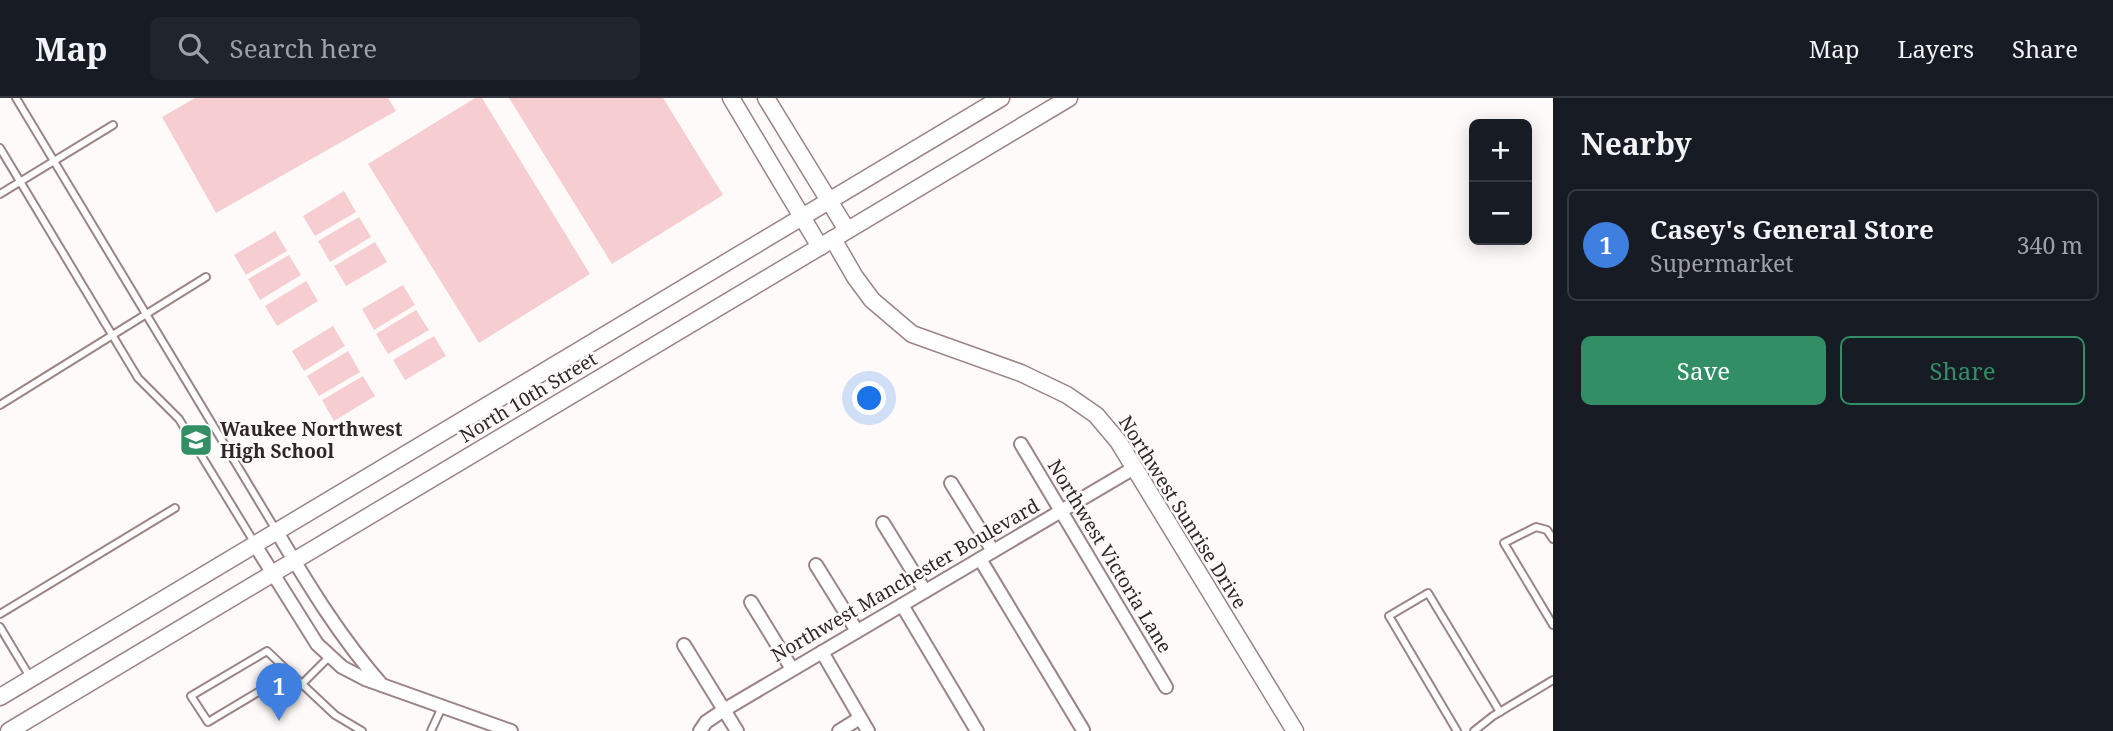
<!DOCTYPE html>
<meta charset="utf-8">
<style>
body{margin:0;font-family:"Noto Serif",serif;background:#20242c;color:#f1f3f6}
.controls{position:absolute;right:21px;top:21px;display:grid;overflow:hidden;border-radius:10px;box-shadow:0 4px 18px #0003}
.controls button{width:63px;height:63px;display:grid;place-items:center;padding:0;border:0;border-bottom:2px solid #363941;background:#171b24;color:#f1f3f6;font:35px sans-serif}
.you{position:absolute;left:870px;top:301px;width:24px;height:24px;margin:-18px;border:5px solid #fff;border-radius:50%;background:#1a73e8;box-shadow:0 0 0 10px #1a73e833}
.badge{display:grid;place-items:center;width:46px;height:46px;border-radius:50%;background:#318e65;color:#fff;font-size:23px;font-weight:700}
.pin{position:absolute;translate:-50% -58px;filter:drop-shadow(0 2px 4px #0008)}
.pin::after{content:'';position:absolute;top:37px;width:24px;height:21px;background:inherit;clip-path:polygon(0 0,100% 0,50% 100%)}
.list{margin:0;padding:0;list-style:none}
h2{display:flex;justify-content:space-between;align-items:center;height:91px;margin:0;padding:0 28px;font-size:30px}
h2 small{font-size:23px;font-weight:400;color:#9ea1a6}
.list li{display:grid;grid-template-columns:46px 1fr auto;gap:21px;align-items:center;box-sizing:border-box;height:112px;margin:0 14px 14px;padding:0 14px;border:2px solid #363941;border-radius:10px}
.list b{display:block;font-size:26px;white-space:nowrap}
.list p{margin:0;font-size:23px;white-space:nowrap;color:#9ea1a6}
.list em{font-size:23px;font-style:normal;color:#9ea1a6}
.actions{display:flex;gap:14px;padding:21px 28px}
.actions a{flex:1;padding:16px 0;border:2px solid #318e65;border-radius:10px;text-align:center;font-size:24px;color:#318e65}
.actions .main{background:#318e65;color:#fff}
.icon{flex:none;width:38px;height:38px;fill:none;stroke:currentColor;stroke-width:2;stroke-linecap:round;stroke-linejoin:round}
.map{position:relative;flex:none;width:1553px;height:633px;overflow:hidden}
header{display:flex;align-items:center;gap:42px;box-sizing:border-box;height:98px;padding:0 35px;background:#171b24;border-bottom:2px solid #363941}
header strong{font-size:33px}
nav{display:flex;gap:38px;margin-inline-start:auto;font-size:24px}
.search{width:490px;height:63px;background:#20242c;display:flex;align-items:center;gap:18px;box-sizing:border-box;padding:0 24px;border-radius:10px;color:#9ea1a6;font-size:26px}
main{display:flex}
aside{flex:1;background:#171b24}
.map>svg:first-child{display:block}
</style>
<header>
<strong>Map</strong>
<div class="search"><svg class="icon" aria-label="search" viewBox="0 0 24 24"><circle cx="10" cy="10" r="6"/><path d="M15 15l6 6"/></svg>Search here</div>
<nav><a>Map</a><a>Layers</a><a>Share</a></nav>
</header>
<main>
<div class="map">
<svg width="1553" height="633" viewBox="0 0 1553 633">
<rect width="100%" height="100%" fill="#fffafa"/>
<g fill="#f6ced2">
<path d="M195,0H388L396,13L216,115L162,19Z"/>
<path d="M475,0H482L590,176L479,245L368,66Z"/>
<path d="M509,0H663L723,97L612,166Z"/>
<path d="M344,93L356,114L315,138L303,118Z"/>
<path d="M359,119L371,139L330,164L318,143Z"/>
<path d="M275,133L287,153L246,177L234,157Z"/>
<path d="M375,144L387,164L346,188L334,168Z"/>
<path d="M289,157L301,177L260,202L248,181Z"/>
<path d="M306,183L318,203L277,228L265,208Z"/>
<path d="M403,187L415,207L374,232L362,211Z"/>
<path d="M416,212L429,232L388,256L376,236Z"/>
<path d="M333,228L345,248L304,273L292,253Z"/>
<path d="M434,238L446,258L405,282L393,262Z"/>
<path d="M348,253L360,274L319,298L307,278Z"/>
<path d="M363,278L375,298L334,323L322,302Z"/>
</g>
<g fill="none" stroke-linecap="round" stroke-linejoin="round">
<defs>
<g id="lane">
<path d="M16,0L276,432"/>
<path d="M0,50L138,280L179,321L254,444"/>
<path d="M0,96L113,27"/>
<path d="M0,307L206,179"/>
<path d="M1553,441L1547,432L1536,429L1504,445L1553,527"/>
<path d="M0,516L175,410"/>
<path d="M0,529L30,579"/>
<path d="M290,575L267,553L191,598L208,624L290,575L302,586L330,558"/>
<path d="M302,586L335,617L362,633"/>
<path d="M431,633L442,609"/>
<path d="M1457,633L1389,518L1428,495L1500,614"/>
<path d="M1474,633L1493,618L1553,582"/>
</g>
<g id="street">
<path d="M1021,346L1166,589"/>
<path d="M951,385L993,453"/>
<path d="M883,425L925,493"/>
<path d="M277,434C309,488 340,539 382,587"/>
<path d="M255,447L317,546L342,569L365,581L511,633"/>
<path d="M980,461L1083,632"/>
<path d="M816,467L857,533"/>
<path d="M751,504L792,571"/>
<path d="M902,507L977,633"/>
<path d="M684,547L737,633"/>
<path d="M822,554L868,633"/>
<path d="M700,633L706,624L724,612L1134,370"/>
<path d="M839,633L860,620"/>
</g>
<g id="secondary">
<path d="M731,0L820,149"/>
<path d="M766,0L847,132"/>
<path d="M833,141L855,179L872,202L912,236L1021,275L1067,297L1096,317L1118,343L1295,633"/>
<path d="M0,599L1001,0"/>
<path d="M9,633L1069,0"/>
</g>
</defs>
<use href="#lane" stroke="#9b8486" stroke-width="10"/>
<use href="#street" stroke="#9b8486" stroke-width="16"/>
<use href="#secondary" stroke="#9b8486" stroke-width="19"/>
<use href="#lane" stroke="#fff" stroke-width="6"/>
<use href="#street" stroke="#fff" stroke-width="12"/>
<use href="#secondary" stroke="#fff" stroke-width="16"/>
</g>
<defs>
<symbol id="school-square" viewBox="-11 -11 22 22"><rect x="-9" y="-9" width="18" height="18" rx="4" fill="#318e65" stroke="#fffafa"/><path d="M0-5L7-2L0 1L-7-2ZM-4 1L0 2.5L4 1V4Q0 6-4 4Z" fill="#fff"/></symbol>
</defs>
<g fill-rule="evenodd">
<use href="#school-square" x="177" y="323" width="38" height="38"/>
</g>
<g text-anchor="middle" stroke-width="5" stroke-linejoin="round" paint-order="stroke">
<g font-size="19" fill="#2f2627" stroke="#fffafa">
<text transform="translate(528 299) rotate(-31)" y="7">North 10th Street</text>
<text transform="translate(1183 414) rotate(58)" y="7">Northwest Sunrise Drive</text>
<text transform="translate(1110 458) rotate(59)" y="7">Northwest Victoria Lane</text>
<text transform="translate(905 482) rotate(-30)" y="7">Northwest Manchester Boulevard</text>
</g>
<g font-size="19" font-weight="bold" fill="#2f2627" stroke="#fffafa" text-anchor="start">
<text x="220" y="338">Waukee Northwest<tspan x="220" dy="22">High School</tspan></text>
</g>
</g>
</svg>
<div class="controls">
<button>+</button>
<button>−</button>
</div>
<div class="you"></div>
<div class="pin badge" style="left:279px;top:623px;background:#3f7fe0">1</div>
</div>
<aside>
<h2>Nearby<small></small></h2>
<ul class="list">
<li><span class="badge" style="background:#3f7fe0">1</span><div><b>Casey's General Store</b><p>Supermarket</p></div><em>340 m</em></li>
</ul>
<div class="actions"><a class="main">Save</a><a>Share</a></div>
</aside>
</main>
